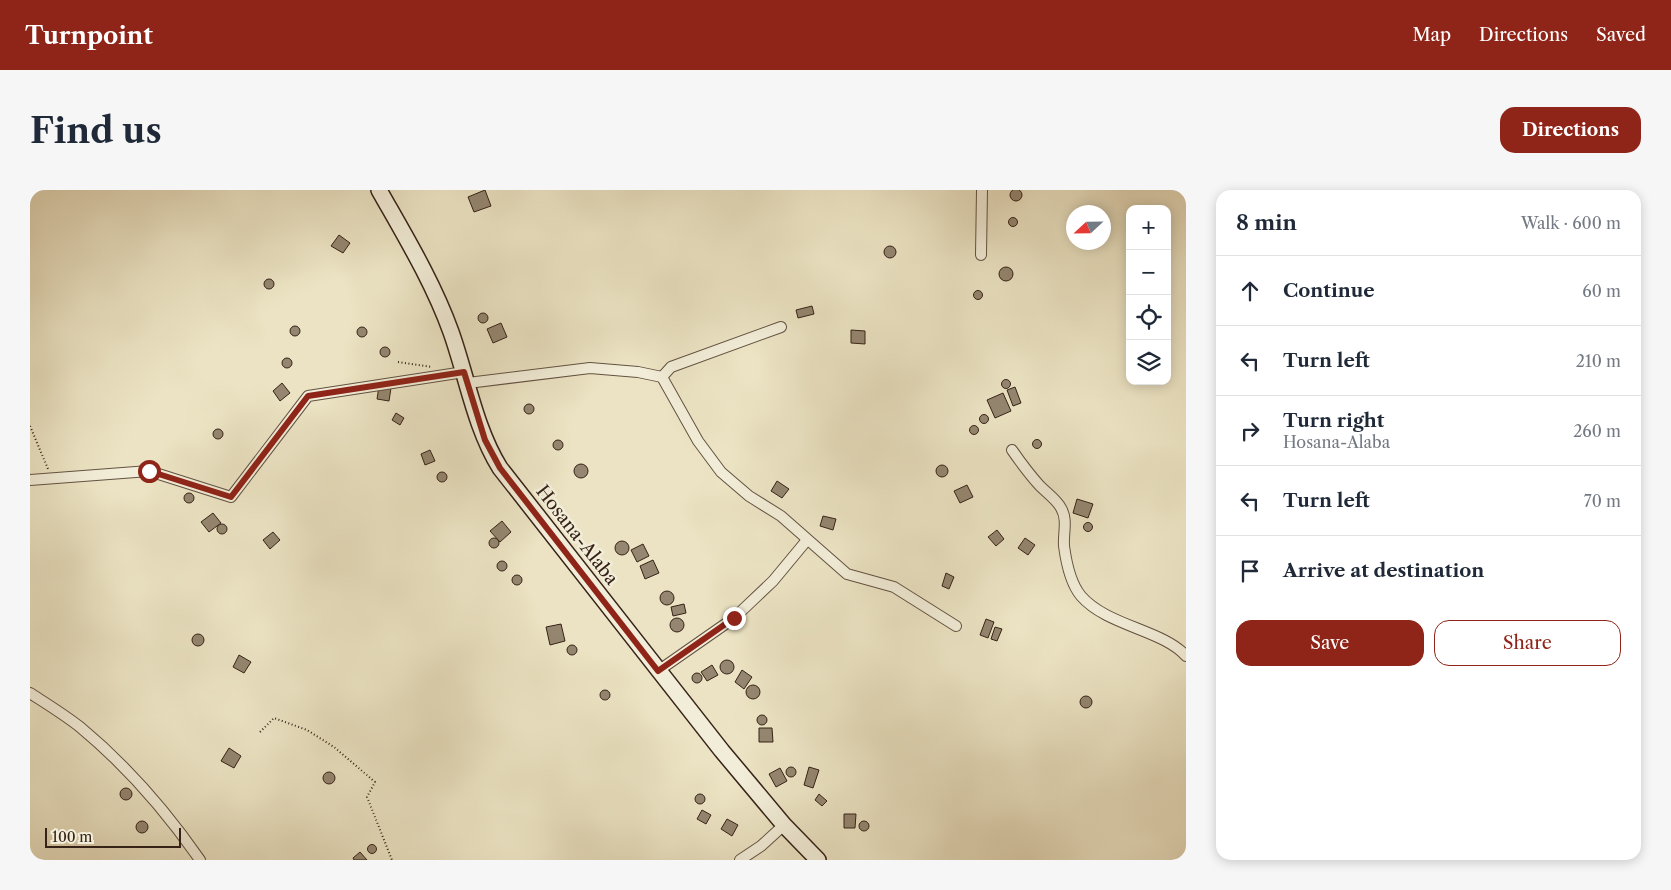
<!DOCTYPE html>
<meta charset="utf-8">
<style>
body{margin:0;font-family:"Libre Caslon Text",serif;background:#f6f6f7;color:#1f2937}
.controls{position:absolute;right:15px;top:15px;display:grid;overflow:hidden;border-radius:10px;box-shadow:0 2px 12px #0003}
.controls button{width:45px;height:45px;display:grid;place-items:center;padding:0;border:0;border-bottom:1px solid #e0e1e3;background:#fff;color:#1f2937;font:25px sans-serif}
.compass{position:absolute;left:1036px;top:15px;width:45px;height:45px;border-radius:50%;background:#fff;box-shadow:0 2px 12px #0003;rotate:248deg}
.scale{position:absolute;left:15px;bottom:12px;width:136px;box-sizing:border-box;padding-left:5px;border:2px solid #362217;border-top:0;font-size:14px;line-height:18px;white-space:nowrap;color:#362217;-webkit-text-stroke:4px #f2edd8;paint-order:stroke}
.stop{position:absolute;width:15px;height:15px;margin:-11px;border:4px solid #8f2418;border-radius:50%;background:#fff}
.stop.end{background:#8f2418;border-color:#fff;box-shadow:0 1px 5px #0008}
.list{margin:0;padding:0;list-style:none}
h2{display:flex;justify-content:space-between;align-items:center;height:65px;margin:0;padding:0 20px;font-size:21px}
h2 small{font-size:16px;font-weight:400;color:#747a83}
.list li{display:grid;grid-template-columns:32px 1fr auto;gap:15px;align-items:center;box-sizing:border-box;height:70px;padding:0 20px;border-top:1px solid #e0e1e3}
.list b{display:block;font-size:19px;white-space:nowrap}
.list p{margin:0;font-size:16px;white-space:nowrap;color:#747a83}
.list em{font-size:16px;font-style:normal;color:#747a83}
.actions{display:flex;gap:10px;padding:15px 20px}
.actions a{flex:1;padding:11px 0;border:1px solid #8f2418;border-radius:15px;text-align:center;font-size:18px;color:#8f2418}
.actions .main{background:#8f2418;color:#fff}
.icon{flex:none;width:28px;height:28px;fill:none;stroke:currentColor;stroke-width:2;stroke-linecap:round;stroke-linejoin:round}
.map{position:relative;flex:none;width:1156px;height:670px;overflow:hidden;border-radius:15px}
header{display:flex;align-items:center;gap:30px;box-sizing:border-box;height:70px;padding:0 25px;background:#8f2418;color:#fff}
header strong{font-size:24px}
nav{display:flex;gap:28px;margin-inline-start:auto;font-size:18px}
.intro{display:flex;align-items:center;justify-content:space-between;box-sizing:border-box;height:120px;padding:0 30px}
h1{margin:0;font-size:35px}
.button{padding:12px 22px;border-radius:15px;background:#8f2418;color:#fff;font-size:18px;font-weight:700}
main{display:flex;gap:30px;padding:0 30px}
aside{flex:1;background:#fff;border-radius:15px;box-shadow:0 2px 12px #0003}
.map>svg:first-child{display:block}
</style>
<header>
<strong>Turnpoint</strong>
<nav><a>Map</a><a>Directions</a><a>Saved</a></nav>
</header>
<div class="intro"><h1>Find us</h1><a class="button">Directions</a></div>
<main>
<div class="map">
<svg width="1156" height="670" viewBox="0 0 1156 670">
<rect width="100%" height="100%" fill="#ebe3c3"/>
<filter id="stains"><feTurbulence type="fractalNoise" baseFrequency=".004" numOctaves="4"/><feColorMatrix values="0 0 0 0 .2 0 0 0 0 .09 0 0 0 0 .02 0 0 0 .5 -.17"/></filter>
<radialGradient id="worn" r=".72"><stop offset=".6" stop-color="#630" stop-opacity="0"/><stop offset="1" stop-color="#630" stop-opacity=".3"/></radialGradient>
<g fill="#948670" stroke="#362217">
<circle cx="986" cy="5" r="6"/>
<path d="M455,0L461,16L444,22L438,7Z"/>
<circle cx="983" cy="32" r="4.5"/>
<path d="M309,45L320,53L313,63L301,56Z"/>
<circle cx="860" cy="62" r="6"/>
<circle cx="976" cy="84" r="7"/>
<circle cx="239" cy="94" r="5"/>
<circle cx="948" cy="105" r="4.5"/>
<path d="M782,116L784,124L768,128L766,120Z"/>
<circle cx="453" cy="128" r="5"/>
<path d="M471,133L477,147L463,153L457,139Z"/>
<circle cx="265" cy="141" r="5"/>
<circle cx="332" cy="142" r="5"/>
<path d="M821,140L835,141V154L821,153Z"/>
<circle cx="355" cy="162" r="5"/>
<circle cx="257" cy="173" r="5"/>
<circle cx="976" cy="194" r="4.5"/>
<path d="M252,193L260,203L250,211L243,201Z"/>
<path d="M349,196L361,198L359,211L347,209Z"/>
<path d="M985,197L991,213L983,216L977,200Z"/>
<path d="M973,203L981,221L965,228L957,210Z"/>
<circle cx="499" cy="219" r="5"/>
<path d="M366,223L374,228L370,235L362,230Z"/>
<circle cx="954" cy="229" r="4.5"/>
<circle cx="944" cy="240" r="4.5"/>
<circle cx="188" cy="244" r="5"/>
<circle cx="1007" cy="254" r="4.5"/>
<circle cx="528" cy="255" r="5"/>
<path d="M400,260L405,271L395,275L391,264Z"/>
<circle cx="551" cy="281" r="7"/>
<circle cx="912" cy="281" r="6"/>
<circle cx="412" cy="287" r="5"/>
<path d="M747,291L759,299L752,308L741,301Z"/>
<path d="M937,295L943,307L930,313L924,301Z"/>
<circle cx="159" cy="308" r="5"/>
<path d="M1047,309L1063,314L1058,328L1043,323Z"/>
<path d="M183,323L191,333L179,342L171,332Z"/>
<path d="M793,326L806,329L803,340L790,336Z"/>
<path d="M472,331L481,342L470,352L460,341Z"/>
<circle cx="1058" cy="337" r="4.5"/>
<circle cx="192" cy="339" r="5"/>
<path d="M967,340L974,349L966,356L958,347Z"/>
<path d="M243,342L250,350L240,359L233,350Z"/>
<path d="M995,348L1005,355L998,365L988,358Z"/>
<circle cx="464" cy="353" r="5"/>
<circle cx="592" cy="358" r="7"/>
<path d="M613,354L619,366L607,372L601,360Z"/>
<path d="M623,370L629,383L615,389L610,376Z"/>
<circle cx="472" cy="376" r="5"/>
<path d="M916,383L924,387L919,399L912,396Z"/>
<circle cx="487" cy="390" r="5"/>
<circle cx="637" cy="408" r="7"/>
<path d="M654,414L656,423L643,426L641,417Z"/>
<circle cx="647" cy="435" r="7"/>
<path d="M956,429L964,432L958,448L950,445Z"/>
<path d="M531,434L535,451L520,455L516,437Z"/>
<path d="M965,437L972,439L967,451L961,449Z"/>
<circle cx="168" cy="450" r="6"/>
<circle cx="542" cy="460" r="5"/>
<path d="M209,465L221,472L214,483L203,477Z"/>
<circle cx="697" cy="477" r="7"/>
<path d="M682,475L688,485L677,491L671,482Z"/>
<path d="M712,480L722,487L714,499L705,492Z"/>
<circle cx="667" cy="488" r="5"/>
<circle cx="723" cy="502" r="7"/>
<circle cx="575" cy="505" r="5"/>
<circle cx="1056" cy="512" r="6"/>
<circle cx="732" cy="530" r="5"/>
<path d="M729,538H742L743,552H729Z"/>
<path d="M199,558L211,566L204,578L191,571Z"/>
<path d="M779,577L789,580L783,598L774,595Z"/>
<circle cx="761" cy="582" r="5"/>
<path d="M750,578L757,591L746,597L739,584Z"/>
<circle cx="299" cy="588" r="6"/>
<circle cx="96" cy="604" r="6"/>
<path d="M789,604L797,611L792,616L785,610Z"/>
<circle cx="670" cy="609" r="5"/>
<path d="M672,620L681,625L676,634L667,629Z"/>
<path d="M814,624H826L825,638H814Z"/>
<path d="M697,629L708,635L702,646L691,639Z"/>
<circle cx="112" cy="637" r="6"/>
<circle cx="834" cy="636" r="5"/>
<circle cx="342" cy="659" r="4.5"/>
<path d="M330,662L337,670H324L323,668Z"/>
</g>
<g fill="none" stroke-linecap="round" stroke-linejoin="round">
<defs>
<g id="street">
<path d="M951,65L952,0"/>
<path d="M751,137L641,177L632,187L668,251L691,282L719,306L751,326L817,384L864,397L926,436"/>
<path d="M438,193L560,178L608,182L632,187"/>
<path d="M982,260C991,273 1000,285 1010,296C1017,303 1027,310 1031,318C1038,330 1033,343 1034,356C1036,371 1041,394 1051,406C1077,436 1133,440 1156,466"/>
<path d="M0,290L119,281L201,307L278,206L434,182"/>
<path d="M628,481L704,428L743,391L777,350"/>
<path d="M0,503C17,514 35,525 50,537C97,576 136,621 170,670"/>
<path d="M710,670L731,656L754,635"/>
</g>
<path id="secondary" d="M349,0C375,46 403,92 421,142C437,187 445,238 470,278L692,561L754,635L788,670"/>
</defs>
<use href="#street" stroke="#635242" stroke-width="12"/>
<use href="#secondary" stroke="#362217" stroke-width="18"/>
<g stroke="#362217" stroke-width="2" stroke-dasharray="1 2.5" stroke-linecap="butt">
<path d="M368,172L402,177"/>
<path d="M0,236L18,279"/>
<path d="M230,542L244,528L277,540L304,557L345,592L337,607L362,670"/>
</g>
<use href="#street" stroke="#f2edd8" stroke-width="10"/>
<use href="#secondary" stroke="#f2edd8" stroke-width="15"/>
</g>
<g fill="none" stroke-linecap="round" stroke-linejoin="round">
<path stroke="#8f2418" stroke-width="6" d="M119,281L201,307L278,206L434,182L455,250L470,278L628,481L704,428"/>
</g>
<g text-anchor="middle" stroke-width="5" stroke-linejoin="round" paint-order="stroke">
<g font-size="18" fill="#362217" stroke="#f2edd8">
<text transform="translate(547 345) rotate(52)" y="6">Hosana-Alaba</text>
</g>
</g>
<rect width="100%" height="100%" filter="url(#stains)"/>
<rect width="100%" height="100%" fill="url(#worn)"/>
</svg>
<div class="controls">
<button>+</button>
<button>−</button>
<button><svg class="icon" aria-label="locate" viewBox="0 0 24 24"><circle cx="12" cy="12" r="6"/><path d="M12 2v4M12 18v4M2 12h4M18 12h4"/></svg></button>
<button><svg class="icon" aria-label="layers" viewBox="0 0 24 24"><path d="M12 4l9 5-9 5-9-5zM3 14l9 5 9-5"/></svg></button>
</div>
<svg class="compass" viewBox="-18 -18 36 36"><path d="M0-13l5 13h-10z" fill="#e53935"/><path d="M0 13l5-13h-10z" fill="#747a83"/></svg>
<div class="scale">100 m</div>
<div class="stop" style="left:119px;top:281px"></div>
<div class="stop end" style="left:704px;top:428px"></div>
</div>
<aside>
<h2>8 min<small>Walk · 600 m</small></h2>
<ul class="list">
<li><svg class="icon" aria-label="ahead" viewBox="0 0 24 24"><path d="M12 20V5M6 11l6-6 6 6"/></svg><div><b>Continue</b></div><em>60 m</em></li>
<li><svg class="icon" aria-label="left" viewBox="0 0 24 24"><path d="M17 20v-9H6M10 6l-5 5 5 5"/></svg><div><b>Turn left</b></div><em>210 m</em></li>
<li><svg class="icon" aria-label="right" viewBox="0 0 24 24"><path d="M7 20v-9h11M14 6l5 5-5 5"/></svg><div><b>Turn right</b><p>Hosana-Alaba</p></div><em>260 m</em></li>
<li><svg class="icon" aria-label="left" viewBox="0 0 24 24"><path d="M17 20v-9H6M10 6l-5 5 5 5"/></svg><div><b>Turn left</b></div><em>70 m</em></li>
<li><svg class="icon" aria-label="arrive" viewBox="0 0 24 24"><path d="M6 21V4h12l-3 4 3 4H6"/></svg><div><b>Arrive at destination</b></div></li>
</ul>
<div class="actions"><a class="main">Save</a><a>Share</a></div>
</aside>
</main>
